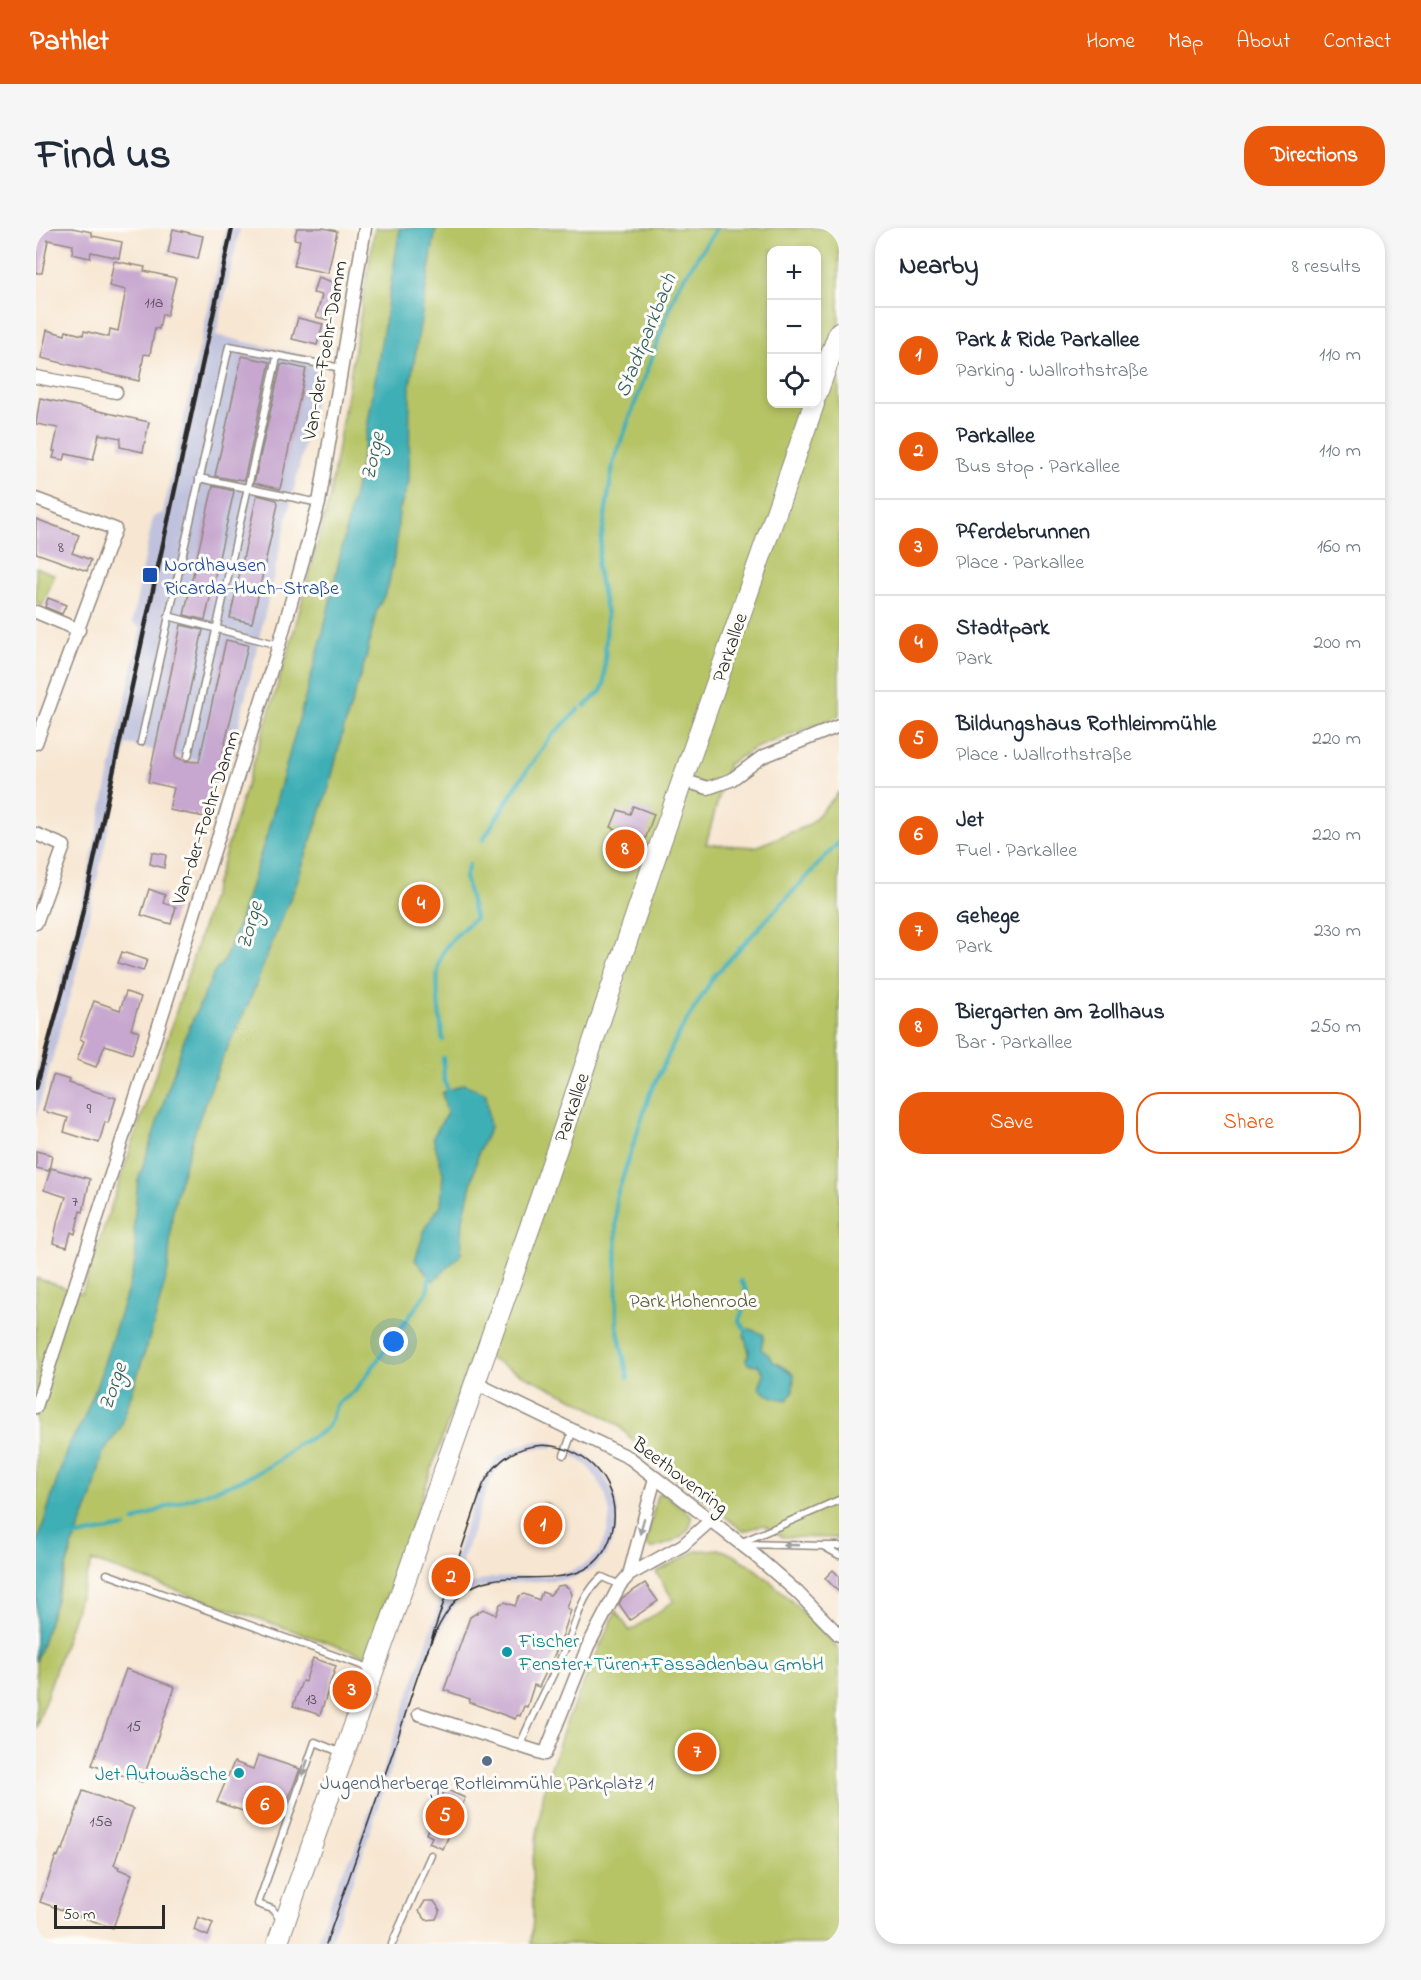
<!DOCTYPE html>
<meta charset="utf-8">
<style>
body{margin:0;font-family:"Indie Flower",sans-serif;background:#f6f6f7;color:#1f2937}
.controls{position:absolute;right:18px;top:18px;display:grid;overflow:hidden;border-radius:12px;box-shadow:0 3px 9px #0003}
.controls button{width:54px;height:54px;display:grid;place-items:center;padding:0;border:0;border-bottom:2px solid #e0e1e3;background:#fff;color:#1f2937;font:30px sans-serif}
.scale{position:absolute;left:18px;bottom:15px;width:111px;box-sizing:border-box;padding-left:6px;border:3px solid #2b2b2b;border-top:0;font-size:16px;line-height:21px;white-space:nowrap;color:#2b2b2b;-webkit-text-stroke:4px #fdfcf7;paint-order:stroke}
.you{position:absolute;left:358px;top:1114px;width:21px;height:21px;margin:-15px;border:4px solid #fff;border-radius:50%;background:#1a73e8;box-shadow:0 0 0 9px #1a73e833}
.badge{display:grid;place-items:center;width:39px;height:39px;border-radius:50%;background:#ea580c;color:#fff;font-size:20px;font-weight:700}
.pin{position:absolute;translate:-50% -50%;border:3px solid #fff;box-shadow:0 2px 6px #0006}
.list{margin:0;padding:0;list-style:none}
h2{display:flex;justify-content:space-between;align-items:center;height:78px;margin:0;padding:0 24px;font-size:26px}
h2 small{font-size:20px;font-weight:400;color:#747a83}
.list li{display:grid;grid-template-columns:39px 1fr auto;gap:18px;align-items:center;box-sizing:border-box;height:96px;padding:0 24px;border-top:2px solid #e0e1e3}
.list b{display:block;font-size:22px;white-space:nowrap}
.list p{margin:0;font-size:20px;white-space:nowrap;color:#747a83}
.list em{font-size:20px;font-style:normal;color:#747a83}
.actions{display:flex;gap:12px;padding:18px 24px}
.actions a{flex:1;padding:14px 0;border:2px solid #ea580c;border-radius:24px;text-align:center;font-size:21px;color:#ea580c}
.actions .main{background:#ea580c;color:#fff}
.icon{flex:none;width:33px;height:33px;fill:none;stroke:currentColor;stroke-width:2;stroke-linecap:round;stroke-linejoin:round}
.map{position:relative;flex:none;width:803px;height:1716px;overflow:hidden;border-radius:24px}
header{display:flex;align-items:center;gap:36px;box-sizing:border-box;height:84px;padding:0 30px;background:#ea580c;color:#fff}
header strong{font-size:28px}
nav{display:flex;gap:33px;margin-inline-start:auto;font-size:21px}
.intro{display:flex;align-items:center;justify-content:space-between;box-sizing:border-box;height:144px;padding:0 36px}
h1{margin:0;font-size:42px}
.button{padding:15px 27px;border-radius:24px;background:#ea580c;color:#fff;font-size:21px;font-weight:700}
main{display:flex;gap:36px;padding:0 36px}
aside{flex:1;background:#fff;border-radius:24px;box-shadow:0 3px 9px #0003}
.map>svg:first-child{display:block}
</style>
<header>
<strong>Pathlet</strong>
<nav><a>Home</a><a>Map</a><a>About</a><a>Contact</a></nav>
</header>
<div class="intro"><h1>Find us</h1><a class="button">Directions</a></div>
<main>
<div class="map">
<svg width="803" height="1716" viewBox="0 0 803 1716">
<rect width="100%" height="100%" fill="#fdfcf7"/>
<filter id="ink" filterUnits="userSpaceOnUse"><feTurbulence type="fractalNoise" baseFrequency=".0167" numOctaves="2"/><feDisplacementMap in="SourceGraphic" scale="12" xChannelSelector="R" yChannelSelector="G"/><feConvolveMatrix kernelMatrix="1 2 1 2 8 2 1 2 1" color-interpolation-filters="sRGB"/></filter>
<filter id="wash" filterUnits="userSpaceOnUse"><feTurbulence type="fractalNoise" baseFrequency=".008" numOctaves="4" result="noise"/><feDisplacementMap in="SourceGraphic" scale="24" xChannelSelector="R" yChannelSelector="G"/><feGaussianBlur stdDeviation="1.35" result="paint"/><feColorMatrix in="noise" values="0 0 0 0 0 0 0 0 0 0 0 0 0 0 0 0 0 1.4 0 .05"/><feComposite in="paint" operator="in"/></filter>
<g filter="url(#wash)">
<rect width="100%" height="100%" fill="#f7e6d1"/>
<g fill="#c0c2dd">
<path d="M190,0H204L180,107L288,132L193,540L91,516L40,746L0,889V849L48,664L105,400L96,394L117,289L127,285Z"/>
<path d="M502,1213L519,1215L517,1220H501L484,1224L469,1233L459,1245L451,1261L412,1374L429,1359L444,1353L455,1350L517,1347L533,1344L551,1335L563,1324L571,1305L574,1286L570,1268L562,1252L551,1237L536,1227L539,1221L555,1231L567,1245L578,1264L582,1285L579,1307L569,1328L556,1341L535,1351L460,1356L433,1364L422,1373L413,1386L391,1429L326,1628L293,1716H280L303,1649L317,1626L325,1605L401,1385L400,1384L444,1255L452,1241L463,1229L480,1219Z"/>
</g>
<g fill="#b6c466" stroke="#707848" stroke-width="1.5" fill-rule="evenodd">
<path d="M339,0H803V488L717,521L692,536L670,616L719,619L773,597L803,564V1310L747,1309L728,1297L707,1303L606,1222L581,1196L544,1174L437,1123L330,1428L56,1333L0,1500V1434L35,1325L2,1312L0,1319V1050L46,1065L136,797L255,414L293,272ZM736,22H780V176H736Z"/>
<path d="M0,339L19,347L6,378L0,375Z"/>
<path d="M622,1266H628L655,1287C659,1308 631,1317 614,1321L610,1316L620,1271Z"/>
<circle cx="508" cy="1283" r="8"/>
<path d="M683,1321C722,1333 774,1392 803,1422V1716H495L497,1690L496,1637L509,1557L531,1492L580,1383L594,1403L638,1373L620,1344L660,1323Z"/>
</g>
<g fill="#3eafb5" stroke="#346d70" stroke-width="1.5">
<path d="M364,0H400L374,158L373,254L363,283L360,321L352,359L340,385L330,430L306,506L294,556L260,657L241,702L214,772L183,838L162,894L143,955L136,988L132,1042L119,1092L85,1199L67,1225L55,1272L37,1316L0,1434V1319L26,1236L33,1216L46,1195L62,1154L93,1058L100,1032L98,994L102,953L149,809L178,745L188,733L204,692L231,606L286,409L327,225Z"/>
<path d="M428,856L450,866L454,900L443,923L427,991L425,1026L398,1053L379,1032L390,998L405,977L407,945L397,909L411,885L406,865Z"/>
<path d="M714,1101L728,1107L725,1121L735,1129L737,1134L741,1135L758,1146L757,1164L751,1172C740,1171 731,1168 723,1160L728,1145L722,1137L712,1136L710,1132L713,1124L708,1107L710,1102Z"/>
</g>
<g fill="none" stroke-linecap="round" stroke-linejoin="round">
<g stroke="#3eafb5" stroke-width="4.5">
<path d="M578,233L641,60L681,0"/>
<path d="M549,478L565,463L568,457L571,386L561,340L577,237"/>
<path d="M447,612L484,552L514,510L543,481"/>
<path d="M407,812C404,790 396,742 407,724C415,710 428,700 439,690L429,649L433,637"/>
<path d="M407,830L408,852L414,868"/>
<path d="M705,1053C716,1069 709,1076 703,1093L710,1102"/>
<path d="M592,1150L581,1098L580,970L614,865L641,809L678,748L803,614"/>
<path d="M98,1294C141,1270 192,1263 235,1237C245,1232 252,1223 261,1217C286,1203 292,1208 300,1177L320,1162L391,1064L395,1044"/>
<path d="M36,1309L89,1299"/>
</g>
</g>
<g id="blocks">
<g fill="#c7a7cf">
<path d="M0,0H36L56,4V8L86,14L83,30L55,24L54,30L36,26L37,17L12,12L6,45H0Z"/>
<path d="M261,0H287L301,3L292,45L258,38L264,12L258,11Z"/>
<path d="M137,1L167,8L162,31L132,25Z"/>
<path d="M78,33L109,39L108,43L140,50L131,87L126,86L123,101L119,100L114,127L108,126L103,153L5,130L11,102L29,107L30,103L47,107L48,103L73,109L74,101L82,103L90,62L73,58Z"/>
<path d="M282,49L305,57L293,92L280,89L286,67L277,65Z"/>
<path d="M262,90L287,96L281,117L256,111Z"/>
<path d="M206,128L234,134L208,252L201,251L200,252L179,248Z"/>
<path d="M249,136L270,141L244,261L218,255L245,137Z"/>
<path d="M4,170L113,194L107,224L84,219L85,210L63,206L57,232L30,226L28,232L17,230L19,223H17L22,200L0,196Z"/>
<path d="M177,258L198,263L169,392L148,387Z"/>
<path d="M221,267L241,272L242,276L216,395L194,390Z"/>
<path d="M0,291L43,307L36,325L55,332L51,343L0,325Z"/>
<path d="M12,370L30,377L26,386L9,379Z"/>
<path d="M145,397L167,402L139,529L150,533L163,534L190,412L212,417L176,571L178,572L174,590L133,582L138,560L112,554Z"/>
<path d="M597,578L618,586L609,612L575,599L582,582L594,586Z"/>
<path d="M116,624L130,627L128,640L114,636Z"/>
<path d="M113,661L129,667L127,675L140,679L135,696L105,687Z"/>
<path d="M86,724L111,732L107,743L82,735Z"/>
<path d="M90,764L105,769L95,801L103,804L96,826L69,817L60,839L41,832L48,813L44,811L58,773L84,782Z"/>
<path d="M17,847L34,852L33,855L80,870L72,895L69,894L63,915L28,904L32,890L7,883Z"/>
<path d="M0,923L16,927L13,943L0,940Z"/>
<path d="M15,940L54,951L47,984L44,983L39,1006L35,1004L31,1019L17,1015L22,991H23L30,969L8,962Z"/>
<path d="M797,1342L803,1348V1364L789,1350Z"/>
<path d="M609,1355L622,1373L594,1392L583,1376L586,1370Z"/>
<path d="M528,1357L533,1360L536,1366L531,1380L535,1382L525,1413L503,1459L498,1457L491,1479L488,1478L484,1488L481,1487L479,1491L433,1474L434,1471L408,1462L434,1389L447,1381L460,1387L464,1376L469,1374L479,1378L483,1368L488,1366L503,1372L506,1364L514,1367L522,1358Z"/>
<path d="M277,1430L300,1438L284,1487L257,1478L266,1453L269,1454Z"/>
<path d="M90,1441L139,1459L106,1554L56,1537Z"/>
<path d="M222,1527L264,1541L245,1590L235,1587L233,1592L181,1574L198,1534L217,1541Z"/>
<path d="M409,1561L429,1570L407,1621L393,1615L396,1609L390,1606Z"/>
<path d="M47,1563L97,1581L78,1637L83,1639L82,1641L96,1646L77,1700L4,1674L20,1628L22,1629L25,1621L27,1622Z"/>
<path d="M389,1673H398L404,1682L400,1691L390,1692L383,1683Z"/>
<path d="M162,1689L177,1695L172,1708L158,1702Z"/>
</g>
</g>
</g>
<g filter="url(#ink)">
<use href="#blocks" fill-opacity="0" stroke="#91887e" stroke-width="1.5"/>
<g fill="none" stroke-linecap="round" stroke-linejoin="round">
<defs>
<g id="lane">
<path d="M163,250L283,275"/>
<path d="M132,388L243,417"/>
<path d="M105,514L193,118L305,140"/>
<path d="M152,528L241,129"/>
<path d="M528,1227L537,1202"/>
<path d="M704,1315L803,1272"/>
<path d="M707,1316L787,1318L803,1327"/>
<path d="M789,1318H803"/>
<path d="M71,1346L336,1441"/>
<path d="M484,1517C498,1484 515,1452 530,1419C541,1394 544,1368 566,1349L584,1357"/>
<path d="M245,1692L236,1681L222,1676L279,1514L306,1525"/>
<path d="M356,1716L395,1627"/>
</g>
<g id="street">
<path d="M0,149L80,164"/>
<path d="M0,271L79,301L0,515"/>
<path d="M0,384L43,402"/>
<path d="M646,552L672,560L695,552L726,529L803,498"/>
<path d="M0,606L28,618L0,695"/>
<path d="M439,1155L594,1230L714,1323L761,1364L803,1407"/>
<path d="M0,1179L118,813L243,417L283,275L329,0"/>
<path d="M593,1347L619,1250"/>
<path d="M383,1486L509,1526L552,1418L584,1357L593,1347L647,1317L674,1293"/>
</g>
<g id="primary">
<path d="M780,168L803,104"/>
<path d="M241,1716L507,962L616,639L778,176"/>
</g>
</defs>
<use href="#lane" stroke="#91887e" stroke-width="9"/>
<use href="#street" stroke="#91887e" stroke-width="15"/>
<use href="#primary" stroke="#91887e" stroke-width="22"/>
<use href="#lane" stroke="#fff" stroke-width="6"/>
<use href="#street" stroke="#fff" stroke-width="12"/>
<use href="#primary" stroke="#fff" stroke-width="20"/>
<path stroke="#2b2b2b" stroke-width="1.5" d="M290,1716C313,1649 337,1582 360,1515C375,1471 392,1399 425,1367C465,1327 552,1380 575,1308C598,1232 490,1176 447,1257L389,1430"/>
<path stroke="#2b2b2b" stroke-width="4.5" d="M0,860L41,710L196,0"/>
</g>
<defs><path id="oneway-solid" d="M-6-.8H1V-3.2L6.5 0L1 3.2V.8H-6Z" transform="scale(1.5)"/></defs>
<g fill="#a0a0a0">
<use href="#oneway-solid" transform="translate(606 1298) rotate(105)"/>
<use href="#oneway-solid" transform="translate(755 1317) rotate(-178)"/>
<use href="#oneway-solid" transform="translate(269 1540) rotate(109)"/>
</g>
</g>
<rect fill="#1a4fb4" stroke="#fdfcf7" stroke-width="2" x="106" y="339" width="16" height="16" rx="3"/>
<g fill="#0f9aa8" stroke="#fdfcf7" stroke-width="2">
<circle cx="471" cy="1424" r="6"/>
<circle cx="203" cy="1545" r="6"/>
</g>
<circle fill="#5c6f8a" stroke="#fdfcf7" stroke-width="2" cx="451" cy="1533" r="6"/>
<g text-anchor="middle" stroke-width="6" stroke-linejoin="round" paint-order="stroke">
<g font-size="16" fill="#524a54">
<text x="118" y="79">11a</text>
<text x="25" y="324">8</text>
<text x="53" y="885">9</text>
<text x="39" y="978">7</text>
<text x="275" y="1476">13</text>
<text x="98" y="1503">15</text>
<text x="65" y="1598">15a</text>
</g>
<g font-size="20" fill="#2b2b2b" stroke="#fdfcf7">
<text transform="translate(288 122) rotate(-80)" y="7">Van-der-Foehr-Damm</text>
<text transform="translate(693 419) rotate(-71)" y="7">Parkallee</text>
<text transform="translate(169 589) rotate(-72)" y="7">Van-der-Foehr-Damm</text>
<text transform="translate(535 879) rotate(-71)" y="7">Parkallee</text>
<text transform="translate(645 1247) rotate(37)" y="7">Beethovenring</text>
</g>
<g font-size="20" fill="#164399" stroke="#fdfcf7" text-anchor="start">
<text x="128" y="343">Nordhausen<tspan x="128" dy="23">Ricarda-Huch-Straße</tspan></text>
</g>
<g font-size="20" fill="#55593d" stroke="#fdfcf7">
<text x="657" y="1079">Park Hohenrode</text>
</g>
<g font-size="20" fill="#0d838f" stroke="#fdfcf7" text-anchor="start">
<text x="483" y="1419">Fischer<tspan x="483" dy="23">Fenster+Türen+Fassadenbau GmbH</tspan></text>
<text x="191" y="1552" text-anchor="end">Jet Autowäsche</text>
</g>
<g font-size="20" fill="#4e5e75" stroke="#fdfcf7">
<text x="451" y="1561">Jugendherberge Rotleimmühle Parkplatz 1</text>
</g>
<g font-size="21" font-style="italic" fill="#336062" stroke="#fdfcf7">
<text transform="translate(609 107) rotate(-68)" y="7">Stadtparkbach</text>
<text transform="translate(336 228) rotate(-78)" y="7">Zorge</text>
<text transform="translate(213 697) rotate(-74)" y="7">Zorge</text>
<text transform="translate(76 1158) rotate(-71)" y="7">Zorge</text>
</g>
</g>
</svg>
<div class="controls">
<button>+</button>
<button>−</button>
<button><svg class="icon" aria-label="locate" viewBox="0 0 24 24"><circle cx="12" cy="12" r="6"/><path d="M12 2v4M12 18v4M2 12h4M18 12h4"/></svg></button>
</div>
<div class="scale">50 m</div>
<div class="you"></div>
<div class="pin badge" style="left:507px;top:1297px">1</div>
<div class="pin badge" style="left:415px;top:1349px">2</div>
<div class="pin badge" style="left:316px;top:1462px">3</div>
<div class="pin badge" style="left:385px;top:676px">4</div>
<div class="pin badge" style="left:409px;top:1588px">5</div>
<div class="pin badge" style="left:229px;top:1577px">6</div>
<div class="pin badge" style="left:661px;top:1524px">7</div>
<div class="pin badge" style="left:589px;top:621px">8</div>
</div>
<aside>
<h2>Nearby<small>8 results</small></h2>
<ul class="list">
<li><span class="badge">1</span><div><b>Park &amp; Ride Parkallee</b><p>Parking · Wallrothstraße</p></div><em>110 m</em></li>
<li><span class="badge">2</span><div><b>Parkallee</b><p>Bus stop · Parkallee</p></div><em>110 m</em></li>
<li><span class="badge">3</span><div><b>Pferdebrunnen</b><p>Place · Parkallee</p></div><em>160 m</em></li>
<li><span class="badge">4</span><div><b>Stadtpark</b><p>Park</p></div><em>200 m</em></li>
<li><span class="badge">5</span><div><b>Bildungshaus Rothleimmühle</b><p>Place · Wallrothstraße</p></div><em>220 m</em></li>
<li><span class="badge">6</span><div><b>Jet</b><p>Fuel · Parkallee</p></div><em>220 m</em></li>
<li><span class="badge">7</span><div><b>Gehege</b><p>Park</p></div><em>230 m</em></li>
<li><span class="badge">8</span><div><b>Biergarten am Zollhaus</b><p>Bar · Parkallee</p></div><em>250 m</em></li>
</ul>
<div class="actions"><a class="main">Save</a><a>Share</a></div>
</aside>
</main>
